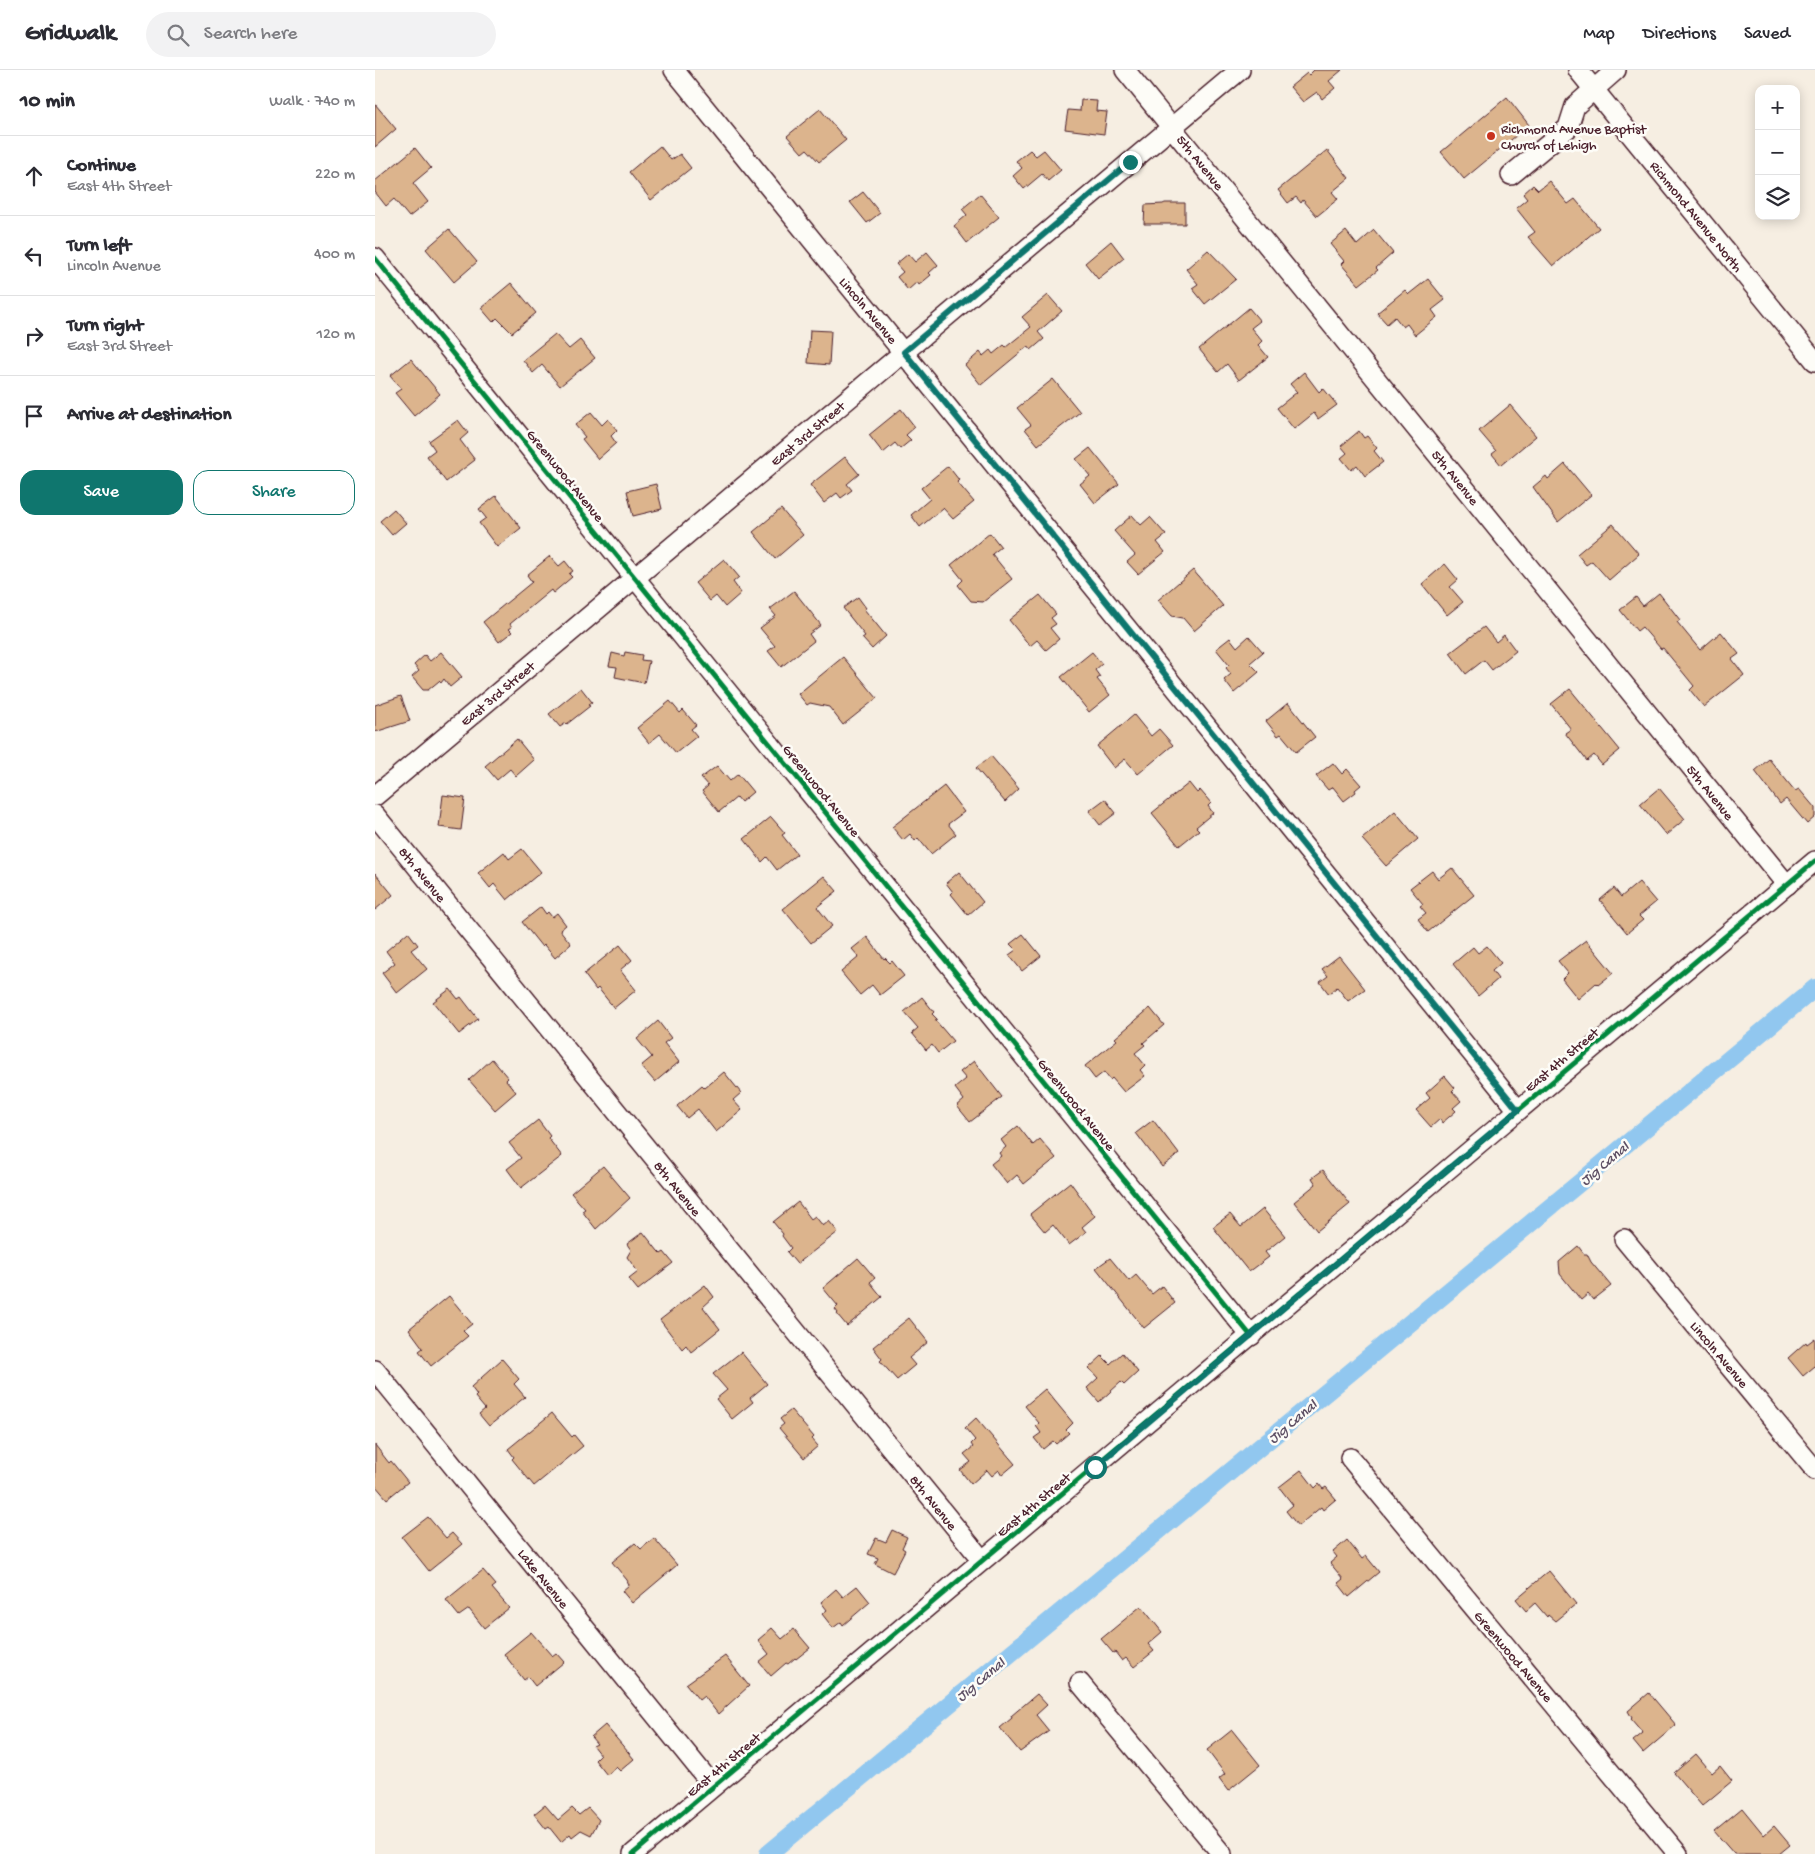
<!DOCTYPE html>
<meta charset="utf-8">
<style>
body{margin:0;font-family:"Gochi Hand",sans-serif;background:#f2f2f3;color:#2b2b33}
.controls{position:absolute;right:15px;top:15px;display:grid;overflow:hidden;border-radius:10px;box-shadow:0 2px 12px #0003}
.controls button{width:45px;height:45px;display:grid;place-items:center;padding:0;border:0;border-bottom:1px solid #e1e1e2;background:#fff;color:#2b2b33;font:25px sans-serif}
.stop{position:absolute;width:15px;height:15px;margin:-11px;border:4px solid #0f766e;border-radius:50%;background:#fff}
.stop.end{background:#0f766e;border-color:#fff;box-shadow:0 1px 5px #0008}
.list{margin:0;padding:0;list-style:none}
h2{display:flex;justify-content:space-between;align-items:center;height:65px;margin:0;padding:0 20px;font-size:21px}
h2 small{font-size:16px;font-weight:400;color:#7c7c81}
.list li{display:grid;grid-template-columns:32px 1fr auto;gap:15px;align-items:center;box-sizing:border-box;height:80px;padding:0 20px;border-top:1px solid #e1e1e2}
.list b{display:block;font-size:19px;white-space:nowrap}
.list p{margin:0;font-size:16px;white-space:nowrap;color:#7c7c81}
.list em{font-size:16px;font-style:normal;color:#7c7c81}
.actions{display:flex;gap:10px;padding:15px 20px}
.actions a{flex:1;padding:11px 0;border:1px solid #0f766e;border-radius:15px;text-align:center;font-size:18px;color:#0f766e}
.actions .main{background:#0f766e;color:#fff}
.icon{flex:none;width:28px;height:28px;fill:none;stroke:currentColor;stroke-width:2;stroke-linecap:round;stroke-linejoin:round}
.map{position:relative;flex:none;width:1440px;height:1784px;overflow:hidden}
header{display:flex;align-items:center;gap:30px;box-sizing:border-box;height:70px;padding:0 25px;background:#fff;border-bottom:1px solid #e1e1e2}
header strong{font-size:24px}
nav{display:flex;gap:28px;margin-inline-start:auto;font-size:18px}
.search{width:350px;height:45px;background:#f2f2f3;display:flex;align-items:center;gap:12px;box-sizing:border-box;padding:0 18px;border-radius:28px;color:#7c7c81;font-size:19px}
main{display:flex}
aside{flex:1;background:#fff}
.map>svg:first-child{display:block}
</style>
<header>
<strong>Gridwalk</strong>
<div class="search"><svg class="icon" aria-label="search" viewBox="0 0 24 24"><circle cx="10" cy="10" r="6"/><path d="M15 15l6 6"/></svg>Search here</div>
<nav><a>Map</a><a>Directions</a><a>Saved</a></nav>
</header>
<main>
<aside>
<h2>10 min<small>Walk · 740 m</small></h2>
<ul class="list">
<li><svg class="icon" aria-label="ahead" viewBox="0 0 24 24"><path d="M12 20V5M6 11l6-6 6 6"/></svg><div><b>Continue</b><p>East 4th Street</p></div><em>220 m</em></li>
<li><svg class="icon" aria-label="left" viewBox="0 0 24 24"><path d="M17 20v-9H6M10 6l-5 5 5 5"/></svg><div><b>Turn left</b><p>Lincoln Avenue</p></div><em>400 m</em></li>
<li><svg class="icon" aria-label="right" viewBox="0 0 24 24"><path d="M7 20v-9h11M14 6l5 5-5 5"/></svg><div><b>Turn right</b><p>East 3rd Street</p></div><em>120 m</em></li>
<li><svg class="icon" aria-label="arrive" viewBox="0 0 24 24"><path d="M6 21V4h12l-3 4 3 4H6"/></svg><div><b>Arrive at destination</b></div></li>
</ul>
<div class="actions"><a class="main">Save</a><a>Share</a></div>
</aside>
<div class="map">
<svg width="1440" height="1784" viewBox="0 0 1440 1784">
<rect width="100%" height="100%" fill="#f6eee2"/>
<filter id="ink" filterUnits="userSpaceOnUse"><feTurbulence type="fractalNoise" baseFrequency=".02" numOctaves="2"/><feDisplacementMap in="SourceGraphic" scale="10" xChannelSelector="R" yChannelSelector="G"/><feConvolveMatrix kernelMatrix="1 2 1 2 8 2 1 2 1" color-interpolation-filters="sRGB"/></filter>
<g filter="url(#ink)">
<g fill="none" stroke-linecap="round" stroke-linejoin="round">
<path stroke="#91c7ef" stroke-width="18" d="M393,1784L1440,918"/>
</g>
<g fill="#dcb48d" stroke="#4a1f2b">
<path d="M939,0H967L954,11L960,18L947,29L942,22L928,32L915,17L932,3L934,5Z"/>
<path d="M1132,27L1154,55L1089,109L1066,82Z"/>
<path d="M706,30L722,31L721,41L732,42L729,64L690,59L693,40L705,41Z"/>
<path d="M0,34L21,59L0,77Z"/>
<path d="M445,39L471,70L444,92L432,79L427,83L412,66Z"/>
<path d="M285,76L296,90L305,84L316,98L276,130L254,102Z"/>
<path d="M40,78L56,98L38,113L53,132L34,147L19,129L11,136L0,122V111Z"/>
<path d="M655,80L661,86L669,80L686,100L673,111L667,104L649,119L638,106L647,98L641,91Z"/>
<path d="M952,80L974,108L957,122L963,129L942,146L928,130L926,133L921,127L913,133L903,120Z"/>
<path d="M1174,111L1193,134L1200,129L1224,158L1178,196L1153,167L1160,162L1141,138L1152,129L1148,124L1158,115L1163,120Z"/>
<path d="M488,122L505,143L492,153L475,132Z"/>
<path d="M605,124L624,147L592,173L579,156L592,145L587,139Z"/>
<path d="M790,133H810V154H769L770,135L788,134Z"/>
<path d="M74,159L102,192L79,212L51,179Z"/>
<path d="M999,160L1018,183L1001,198L1003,200L984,215L966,194L969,191L955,174L971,161L982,175Z"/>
<path d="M736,171L749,188L723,209L710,193Z"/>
<path d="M833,180L861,209L830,234L817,218L823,214L811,199Z"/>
<path d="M552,182L563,195L554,203L556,205L544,215L542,212L533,220L522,207L528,202L521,194L533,184L540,192Z"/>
<path d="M1053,209L1070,230L1057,240L1062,247L1040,265L1032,254L1028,257L1020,247L1012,254L1002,243L1030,220L1034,224Z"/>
<path d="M136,213L161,243L137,263L122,248L118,252L106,238Z"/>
<path d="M673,225L687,241L663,262L669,269L656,280L653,276L606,315L590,295L605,282L608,286L615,280L618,284L629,275L631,277L656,257L647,247Z"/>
<path d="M874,238L885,251L876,258L887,271L883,275L893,287L864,310L852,294L843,302L824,279Z"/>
<path d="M435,260L456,261L454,295L433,293Z"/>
<path d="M180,264L194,279L205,270L220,288L185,316L167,295L158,303L148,290Z"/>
<path d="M36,289L65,324L39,346L20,323L26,319L15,306Z"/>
<path d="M929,302L944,322L948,318L962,335L943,349L939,343L919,359L902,338L922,322L915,314Z"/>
<path d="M678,309L705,342L663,375L650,359L656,355L642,338Z"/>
<path d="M1135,335L1161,366L1126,395L1117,384L1121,381L1104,361Z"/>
<path d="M526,339L540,357L531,365L536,370L525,379L520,373L508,383L494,365Z"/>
<path d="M216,342L227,355L233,349L242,360L236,366L241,373L223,389L207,369L210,367L200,355Z"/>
<path d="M83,350L93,363L85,370L100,390L71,412L52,386L60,380L54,371Z"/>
<path d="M984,361L989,368L992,366L1002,378L999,381L1008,392L990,406L982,395L976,400L966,388L972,383L966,376Z"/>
<path d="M715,378L744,414L720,433L705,414L715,406L701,389Z"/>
<path d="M470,387L484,404L472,414L477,420L466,428L462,423L449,433L435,415Z"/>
<path d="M1190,394L1216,425L1183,452L1158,417L1171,406L1173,409Z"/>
<path d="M573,396L584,410L582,412L599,432L578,449L568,438L545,457L536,445L555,429L546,418Z"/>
<path d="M281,414L287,439L258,446L252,421Z"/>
<path d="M121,426L146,458L122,477L104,453L111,448L104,439Z"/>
<path d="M19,439L31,453L17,465L5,451Z"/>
<path d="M406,439L428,465L400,489L378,462Z"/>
<path d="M757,445L766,455L775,447L791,465L782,472L790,482L763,504L752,492L760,485L739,461Z"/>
<path d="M1238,454L1264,484L1234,510L1217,491L1211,495L1202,484Z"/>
<path d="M615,463L626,477L617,484L637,509L608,532L596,531L583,515L588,510L576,495Z"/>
<path d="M175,486L184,496L190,491L198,501L194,504L197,507L178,523L176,520L135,554L137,557L134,559L137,562L124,572L108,552L157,512L152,505Z"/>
<path d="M349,489L364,507L358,512L366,523L350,537L341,526L335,531L320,513Z"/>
<path d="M1070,494L1083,510L1075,517L1088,532L1072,545L1047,514Z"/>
<path d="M818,500L848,536L819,561L808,548L797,546L783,530Z"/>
<path d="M419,521L446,555L434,564L439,571L406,597L393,581L400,576L385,558L401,546L395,539Z"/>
<path d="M1284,523L1305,550L1302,552L1325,580L1346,562L1364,584L1357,589L1369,605L1329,637L1315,620L1319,616L1288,578L1286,579L1267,557L1262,561L1245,540L1261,527L1268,536Z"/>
<path d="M665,525L681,544L676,548L681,554L675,558L684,569L671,580L662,570L655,576L634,550Z"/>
<path d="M483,527L491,538L489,539L511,566L497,579L487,568L490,566L468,538Z"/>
<path d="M1109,557L1121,572L1129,565L1141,581L1117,600L1109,590L1091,604L1075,583Z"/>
<path d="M874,566L888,582L875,593L884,602L859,623L849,610L856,604L851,598L854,595L841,579L855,568L862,577Z"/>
<path d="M66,582L87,607L75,617L69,609L66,613L64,611L53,620H48L37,607L44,601L39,595L50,585L55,591Z"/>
<path d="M250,582L267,585L266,590L274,591L269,613L240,607L242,597L234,596L237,583L249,586Z"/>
<path d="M717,582L727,594L720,600L725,607L722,609L735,625L714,642L686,607Z"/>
<path d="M468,587L502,628L468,655L454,637L435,633L432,635L423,624Z"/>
<path d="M206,618L217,632L213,635L215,636L192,654L191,653L185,657L174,644Z"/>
<path d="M1195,619L1245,680L1227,695L1219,685L1212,691L1190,663L1196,659L1176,634Z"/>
<path d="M26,626L35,651L0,662V635Z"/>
<path d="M295,631L305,643L308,640L321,655L316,659L322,666L301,683L285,664L274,673L262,658Z"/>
<path d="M913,633L940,667L921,682L906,664L903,666L891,651Z"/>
<path d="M759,645L776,666L784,659L798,675L763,704L750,689L739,698L722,676Z"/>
<path d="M142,669L159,690L141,706L135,699L122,710L110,696Z"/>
<path d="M616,686L644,719L630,732L601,698Z"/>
<path d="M1394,689L1420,721L1424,719L1440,738V747L1432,754L1411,729L1405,734L1380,701Z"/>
<path d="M958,693L967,704L972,699L986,715L980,720L981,722L969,731L958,717L953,720L941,706Z"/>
<path d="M342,696L355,711L363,704L378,722L366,732L362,727L344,742L327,721L333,716L326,708Z"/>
<path d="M814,713L822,723L825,720L836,733L833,736L838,743L821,757L824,760L804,776L777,743Z"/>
<path d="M569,716L589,742L573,754L581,764L556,784L543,768L540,771L535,764L528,770L517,757Z"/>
<path d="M1284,718L1310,749L1291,765L1265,734Z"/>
<path d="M68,725L90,728L86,760L64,757Z"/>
<path d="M730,729L741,743L725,755L714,741Z"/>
<path d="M1020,741L1043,769L1011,796L987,769Z"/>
<path d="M396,747L410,763L407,765L422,784L402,800L392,787L387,792L369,769Z"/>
<path d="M147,779L166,802L132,830L119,814L115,818L103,803L129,782L134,789Z"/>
<path d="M1077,798L1099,825L1053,862L1043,849L1051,843L1045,836L1048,834L1035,818L1057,801L1063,809Z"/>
<path d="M584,802L608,832L593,845L576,824L578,822L571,813Z"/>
<path d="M0,803L18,825L0,840Z"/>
<path d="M449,806L462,821L442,837L457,856L436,873L408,839Z"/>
<path d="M1264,812L1281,832L1264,846L1268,850L1252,863L1225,830L1239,818L1246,827Z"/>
<path d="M166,837L171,844L173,842L177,847L182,843L191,855L185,860L196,874L180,888L169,875L167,877L147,852Z"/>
<path d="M33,862L43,875L36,880L52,899L22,923L7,903L20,893L11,881Z"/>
<path d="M648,864L666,886L647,901L634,885L641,880L635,874Z"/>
<path d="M492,867L509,889L510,888L515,893L517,891L529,906L505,925L497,915L485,925L466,902L484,887L477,879Z"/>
<path d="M1211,870L1238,903L1223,915L1221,913L1203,929L1187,909L1193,903L1183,891Z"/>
<path d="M245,875L257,890L245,900L261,920L239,938L223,918L221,920L209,904Z"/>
<path d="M1112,876L1126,893L1117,901L1123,909L1103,926L1078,894L1098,877L1103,883Z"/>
<path d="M964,886L990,919L973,931L962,917L954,924L945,912L953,906L947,899Z"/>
<path d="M75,919L83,929L86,927L103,949L84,964L58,932Z"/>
<path d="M547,927L559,942L557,944L562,949L560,950L578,971L563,983L557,975L551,980L537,963L543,958L529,942Z"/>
<path d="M775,938L789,955L768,973L770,975L760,983L770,995L765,1000L770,1006L749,1022L737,1008L735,1010L729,1002L720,1009L710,996L742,970L740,968Z"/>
<path d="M283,951L296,968L289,973L304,992L280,1012L266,996L277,987L262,969Z"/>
<path d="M117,989L133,1008L131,1010L141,1022L120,1040L94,1010Z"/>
<path d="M599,991L627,1027L595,1052L582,1036L589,1030L580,1018L591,1009L585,1002Z"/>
<path d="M349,1002L366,1023L358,1030L367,1040L341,1062L323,1039L312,1048L302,1036L327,1015L330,1018Z"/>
<path d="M1070,1006L1080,1018L1077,1021L1086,1031L1078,1038L1081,1041L1067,1053L1065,1049L1056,1057L1041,1040L1055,1028L1051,1023Z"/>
<path d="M163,1050L175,1066L173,1068L187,1086L146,1118L132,1099L146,1088L134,1073Z"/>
<path d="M778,1050L804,1084L787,1097L761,1063Z"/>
<path d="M643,1056L658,1075L665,1069L681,1088L649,1114L642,1105L632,1114L616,1094L626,1086L624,1083L631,1077L626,1070Z"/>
<path d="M228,1096L255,1128L221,1159L207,1141L210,1139L196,1123Z"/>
<path d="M948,1100L975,1134L942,1161L919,1132L941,1114L937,1108Z"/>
<path d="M695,1112L720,1146L707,1157L711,1162L694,1175L678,1155L670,1162L655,1144Z"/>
<path d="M423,1132L436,1149L440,1146L448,1156L454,1151L463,1162L422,1194L412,1182L416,1178L407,1166L408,1164L398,1152Z"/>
<path d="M888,1139L910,1166L890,1182L894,1187L874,1202L838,1157L855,1144L866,1157Z"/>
<path d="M268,1162L283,1181L286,1184L289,1182L298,1193L263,1220L254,1209L263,1202L252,1187L256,1180L252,1174Z"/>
<path d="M1203,1176L1209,1184H1212L1216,1192L1236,1216L1218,1230L1213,1224L1206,1230L1185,1204L1184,1192Z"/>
<path d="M483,1188L500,1208L495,1212L507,1227L472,1256L462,1244L463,1243L460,1239L463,1236L448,1218Z"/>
<path d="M735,1188L754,1211L761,1205L777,1224L787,1216L800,1233L769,1258L721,1198Z"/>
<path d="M330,1215L339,1227L328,1237L345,1259L316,1282L311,1275L307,1279L285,1250Z"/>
<path d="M74,1226L97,1254L88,1261L93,1266L56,1296L44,1281L48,1278L34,1259Z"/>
<path d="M534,1248L553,1272L534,1288L540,1295L522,1310L505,1291L507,1289L498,1277Z"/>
<path d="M1440,1268V1296L1428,1306L1413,1288L1431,1272L1432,1274Z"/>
<path d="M366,1282L392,1314L375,1328L378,1332L357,1349L341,1329L352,1320L338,1304Z"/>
<path d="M747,1283L763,1302L749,1315L746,1312L724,1332L712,1318L723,1308L714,1298L727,1286L735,1294Z"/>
<path d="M127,1289L144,1309L139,1314L150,1327L114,1356L104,1344L110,1339L100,1327L102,1325L96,1317Z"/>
<path d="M670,1319L698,1353L691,1360L694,1363L681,1374L678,1371L668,1379L659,1368L666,1363L661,1356L664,1353L650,1336Z"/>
<path d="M416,1340L439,1367L437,1369L443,1376L429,1388L404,1358L409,1354L405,1349Z"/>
<path d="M177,1343L197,1367L199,1365L208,1376L159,1416L137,1389L139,1387L133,1379Z"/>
<path d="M601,1348L640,1394L627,1405L624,1400L617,1406L612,1400L596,1414L585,1400L596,1392L589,1384L598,1377L596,1374L600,1370L590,1358Z"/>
<path d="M0,1375L14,1393L16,1391L33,1412L12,1429L0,1415Z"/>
<path d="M926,1400L940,1418L944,1414L948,1419L951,1417L961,1429L948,1440L946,1437L923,1456L911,1441L918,1435L904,1417Z"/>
<path d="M53,1447L71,1468L77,1463L87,1474L54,1501L27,1467Z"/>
<path d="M517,1460L532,1467L527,1478L530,1480L518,1503L500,1494L503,1488L493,1484L501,1468L511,1472Z"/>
<path d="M279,1468L302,1495L257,1533L247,1521L254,1515L252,1510L237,1492L260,1473L266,1479Z"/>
<path d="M972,1470L987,1489L991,1486L1004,1502L974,1527L963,1513L968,1509L955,1493L962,1487L958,1482Z"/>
<path d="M108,1500L121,1515L117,1518L134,1538L109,1558L94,1539L84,1546L71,1530Z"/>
<path d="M1174,1501L1201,1534L1180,1551L1173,1545L1172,1547L1160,1533L1151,1541L1141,1529Z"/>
<path d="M482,1516L495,1532L468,1555L466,1552L458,1558L447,1544L452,1540L446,1532L461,1519L468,1527Z"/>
<path d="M766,1536L787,1562L773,1574L779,1581L759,1597L751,1588L747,1591L740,1582L738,1583L726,1569Z"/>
<path d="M397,1558L407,1569L419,1559L435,1578L421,1589L420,1588L413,1594L411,1593L396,1606L384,1592L394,1584L383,1570Z"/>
<path d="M156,1562L177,1586L181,1583L189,1592L160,1616L153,1607L149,1610L129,1584Z"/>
<path d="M350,1586L374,1616L343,1644L329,1626L324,1630L311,1614Z"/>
<path d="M1274,1623L1301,1655L1268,1683L1258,1671L1268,1663L1256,1649L1257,1648L1253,1641Z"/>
<path d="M662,1624L672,1635L661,1645L674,1661L645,1682L625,1658L637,1648L636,1646Z"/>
<path d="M230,1655L259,1689L245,1701L241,1697L232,1705L220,1690L225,1685L218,1676L222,1674L216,1667Z"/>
<path d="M857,1660L885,1695L853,1721L844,1709L850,1704L832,1680Z"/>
<path d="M1321,1684L1337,1703L1345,1696L1357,1711L1327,1736L1299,1703Z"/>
<path d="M170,1735L183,1750L197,1738L204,1745L213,1738L224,1750L216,1765L206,1760L197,1767L195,1764L186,1772L174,1757L171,1759L159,1744Z"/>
<path d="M1367,1738L1389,1765L1399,1756L1415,1775L1404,1784H1359L1339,1761Z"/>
</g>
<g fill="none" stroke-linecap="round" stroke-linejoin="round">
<defs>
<g id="minor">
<path d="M299,0L1143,1040"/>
<path d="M750,0L1412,815"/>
<path d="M1203,0L1440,291"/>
<path d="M1136,105L1193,58L1200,36L1241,0"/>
<path d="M0,188L876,1266"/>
<path d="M0,726L865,0"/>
<path d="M0,745L607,1490"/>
<path d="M1249,1169L1440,1400"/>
<path d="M0,1300L338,1716"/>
<path d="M975,1388L1303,1784"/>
<path d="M705,1613L847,1784"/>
<path d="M258,1784L1440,791"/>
</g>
</defs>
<use href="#minor" stroke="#4a1f2b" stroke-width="22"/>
<use href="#minor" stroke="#fdfcf7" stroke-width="19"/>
<defs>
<g id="cycleway">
<path d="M0,188L876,1266"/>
<path d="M258,1784L1440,791"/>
</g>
</defs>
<use href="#cycleway" stroke="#fdfcf7" stroke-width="8"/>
<use href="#cycleway" stroke="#00873e" stroke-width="5"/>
</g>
</g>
<g fill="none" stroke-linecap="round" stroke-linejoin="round" filter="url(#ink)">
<path stroke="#0f766e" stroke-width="6" d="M720,1397L1143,1040L529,282L755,92"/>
</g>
<circle fill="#c8321e" stroke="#fdfcf7" stroke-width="2" cx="1116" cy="66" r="5"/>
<g text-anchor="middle" stroke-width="5" stroke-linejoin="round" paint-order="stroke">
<g font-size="14" fill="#4a1f2b" stroke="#fdfcf7" text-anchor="start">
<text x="1126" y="63">Richmond Avenue Baptist<tspan x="1126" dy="16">Church of Lehigh</tspan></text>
</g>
<g font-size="14" fill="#4a1f2b" stroke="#fdfcf7">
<text transform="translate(826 92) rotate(51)" y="5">5th Avenue</text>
<text transform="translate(1322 146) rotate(51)" y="5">Richmond Avenue North</text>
<text transform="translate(494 240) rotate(50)" y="5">Lincoln Avenue</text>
<text transform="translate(432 363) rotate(-40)" y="5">East 3rd Street</text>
<text transform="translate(191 405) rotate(51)" y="5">Greenwood Avenue</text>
<text transform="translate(1081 407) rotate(51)" y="5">5th Avenue</text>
<text transform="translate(122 623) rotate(-40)" y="5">East 3rd Street</text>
<text transform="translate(447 720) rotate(51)" y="5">Greenwood Avenue</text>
<text transform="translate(1336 722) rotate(51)" y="5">5th Avenue</text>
<text transform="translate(48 804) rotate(51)" y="5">8th Avenue</text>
<text transform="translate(1186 989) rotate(-40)" y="5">East 4th Street</text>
<text transform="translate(702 1034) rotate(51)" y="5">Greenwood Avenue</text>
<text transform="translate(303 1118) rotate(51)" y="5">8th Avenue</text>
<text transform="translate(1345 1284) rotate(50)" y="5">Lincoln Avenue</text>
<text transform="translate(559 1432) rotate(51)" y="5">8th Avenue</text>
<text transform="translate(658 1434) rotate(-40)" y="5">East 4th Street</text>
<text transform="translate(169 1508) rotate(51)" y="5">Lake Avenue</text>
<text transform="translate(1139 1586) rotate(50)" y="5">Greenwood Avenue</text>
<text transform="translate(348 1694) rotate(-40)" y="5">East 4th Street</text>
</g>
<g font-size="15" font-style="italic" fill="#5f5166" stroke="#fdfcf7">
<text transform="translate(1229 1093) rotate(-40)" y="5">Jig Canal</text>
<text transform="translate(917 1351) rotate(-40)" y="5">Jig Canal</text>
<text transform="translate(605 1609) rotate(-40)" y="5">Jig Canal</text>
</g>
</g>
</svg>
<div class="controls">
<button>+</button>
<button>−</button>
<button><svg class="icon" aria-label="layers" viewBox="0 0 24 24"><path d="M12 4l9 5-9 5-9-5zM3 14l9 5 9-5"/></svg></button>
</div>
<div class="stop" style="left:720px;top:1397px"></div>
<div class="stop end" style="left:755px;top:92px"></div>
</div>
</main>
